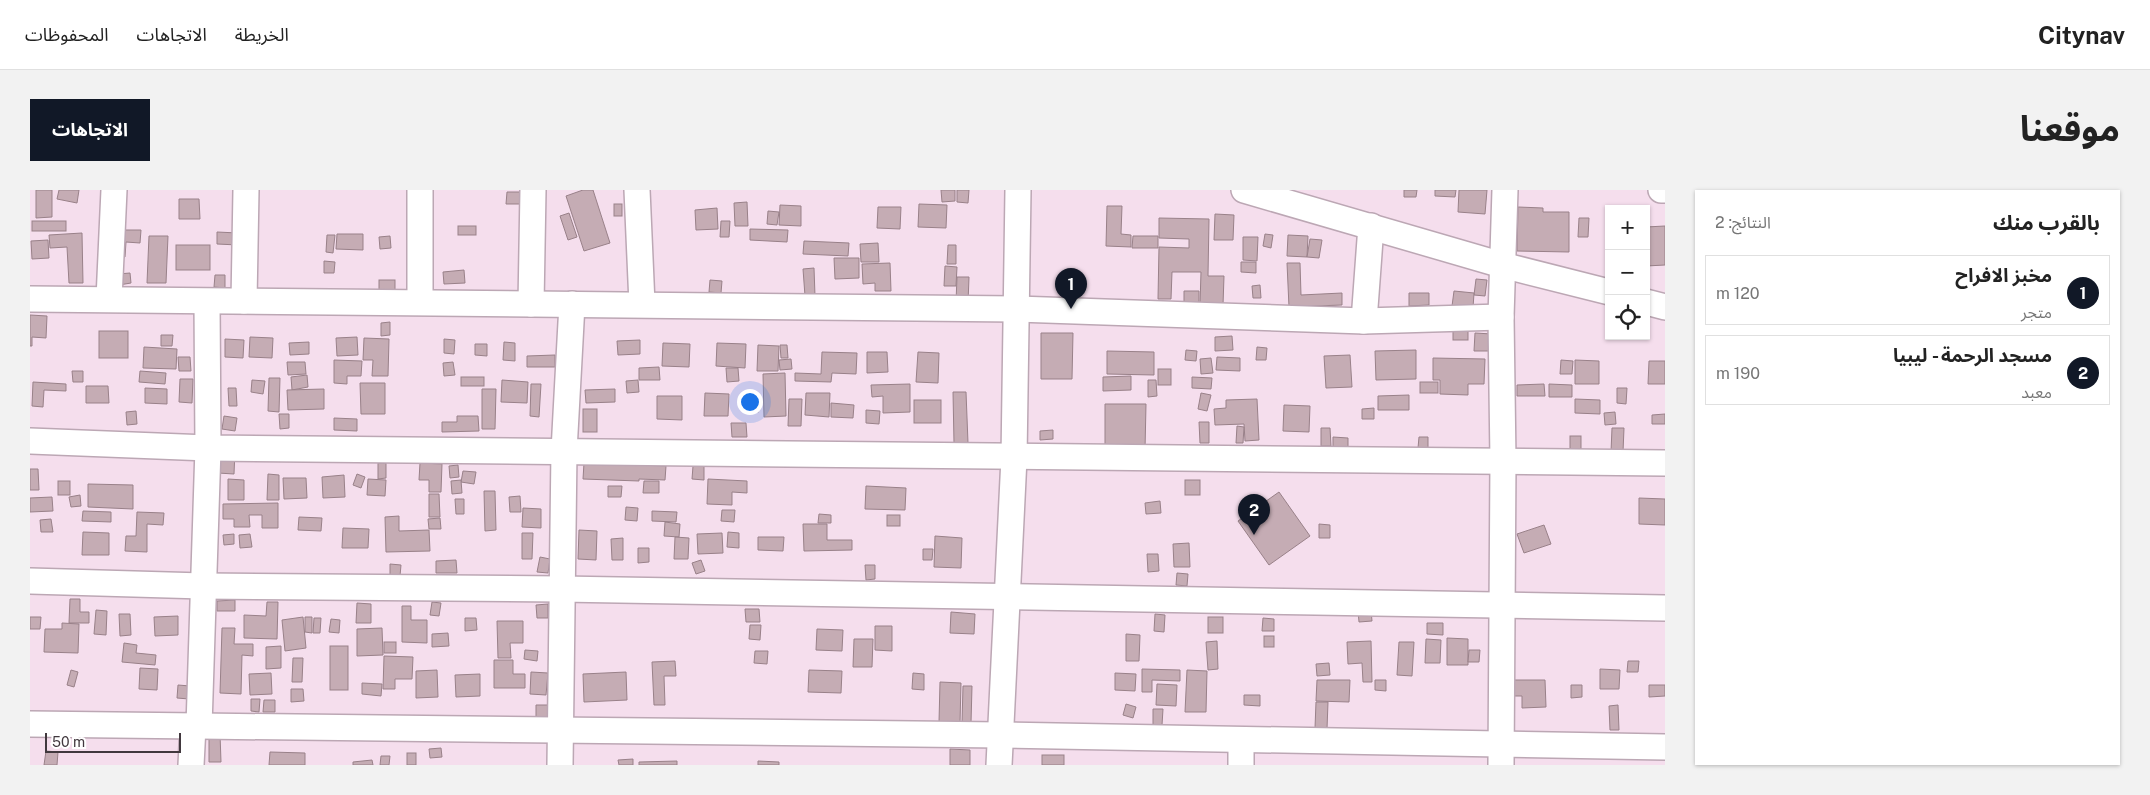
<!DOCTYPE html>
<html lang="ar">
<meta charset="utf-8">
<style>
body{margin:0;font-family:"Public Sans","Noto Sans Arabic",sans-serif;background:#f2f2f2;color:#222;direction:rtl}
.controls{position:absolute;right:15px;top:15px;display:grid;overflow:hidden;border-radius:0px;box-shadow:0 1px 4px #0004}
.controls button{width:45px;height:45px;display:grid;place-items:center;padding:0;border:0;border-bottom:1px solid #e0e0e0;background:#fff;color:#222;font:25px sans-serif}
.scale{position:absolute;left:15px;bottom:12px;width:136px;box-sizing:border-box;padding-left:5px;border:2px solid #41383e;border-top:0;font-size:14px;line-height:18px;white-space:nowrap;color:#41383e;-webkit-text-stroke:4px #fff;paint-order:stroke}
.you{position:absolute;left:719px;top:211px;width:18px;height:18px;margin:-12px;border:4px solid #fff;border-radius:50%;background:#1a73e8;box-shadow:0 0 0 8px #1a73e833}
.badge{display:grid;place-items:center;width:32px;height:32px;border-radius:50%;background:#111827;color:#fff;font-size:16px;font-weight:700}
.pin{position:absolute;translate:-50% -41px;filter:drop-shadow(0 1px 2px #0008)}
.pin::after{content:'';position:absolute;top:26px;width:18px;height:15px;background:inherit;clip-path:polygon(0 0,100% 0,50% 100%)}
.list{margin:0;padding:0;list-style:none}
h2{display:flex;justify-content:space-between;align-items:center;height:65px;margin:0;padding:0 20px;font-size:21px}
h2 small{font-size:16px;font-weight:400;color:#767676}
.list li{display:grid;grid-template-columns:32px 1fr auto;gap:15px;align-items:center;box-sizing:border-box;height:70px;margin:0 10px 10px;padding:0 10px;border:1px solid #e0e0e0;border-radius:0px}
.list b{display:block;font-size:19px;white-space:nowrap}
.list p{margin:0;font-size:16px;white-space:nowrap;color:#767676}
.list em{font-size:16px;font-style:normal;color:#767676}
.icon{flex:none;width:28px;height:28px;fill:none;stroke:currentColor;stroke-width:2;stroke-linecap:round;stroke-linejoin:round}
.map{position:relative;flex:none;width:1635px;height:575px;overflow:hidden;direction:ltr;border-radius:0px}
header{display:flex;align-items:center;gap:30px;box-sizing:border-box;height:70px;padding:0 25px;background:#fff;border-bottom:1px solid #e0e0e0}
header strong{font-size:24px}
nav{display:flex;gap:28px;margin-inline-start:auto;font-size:18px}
.intro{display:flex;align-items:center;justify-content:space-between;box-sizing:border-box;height:120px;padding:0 30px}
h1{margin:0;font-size:35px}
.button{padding:12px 22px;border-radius:0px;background:#111827;color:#fff;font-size:18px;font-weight:700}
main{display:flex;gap:30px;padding:0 30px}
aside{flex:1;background:#fff;border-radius:0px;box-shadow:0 1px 4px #0004}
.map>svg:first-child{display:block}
</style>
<header>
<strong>Citynav</strong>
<nav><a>الخريطة</a><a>الاتجاهات</a><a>المحفوظات</a></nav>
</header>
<div class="intro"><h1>موقعنا</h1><a class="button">الاتجاهات</a></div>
<main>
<aside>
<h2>بالقرب منك<small>النتائج: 2</small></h2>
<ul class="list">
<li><span class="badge">1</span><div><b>مخبز الافراح</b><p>متجر</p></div><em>120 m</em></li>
<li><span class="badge">2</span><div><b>مسجد الرحمة - ليبيا</b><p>معبد</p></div><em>190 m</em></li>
</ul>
</aside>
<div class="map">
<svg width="1635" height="575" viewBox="0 0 1635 575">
<rect width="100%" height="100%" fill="#f5deed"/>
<g fill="#c5acb4" stroke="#998189">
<path d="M6,0H22V27L6,28Z"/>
<path d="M29,0H49L47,13L27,9Z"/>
<path d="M553,0H563L580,53L554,61L536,6Z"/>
<path d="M911,0H925V11L912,12Z"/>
<path d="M927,0H939L938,13L927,12Z"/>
<path d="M1374,0H1387L1386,7H1374Z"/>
<path d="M1405,0H1426L1425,7L1405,6Z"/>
<path d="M1429,0H1457L1455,24L1428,22Z"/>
<path d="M477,2H495V14H476Z"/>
<path d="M149,9H169L170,29H149Z"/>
<path d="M717,12L718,36H705L704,13Z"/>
<rect x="584" y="14" width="8" height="12"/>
<path d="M889,14L917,15L916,38L888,37Z"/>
<path d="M750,15L771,16V36L749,35Z"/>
<path d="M1077,16H1092L1091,44L1101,45V57L1076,56Z"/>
<path d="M848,17H871L870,39L847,38Z"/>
<path d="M1488,17L1513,18V22H1539V62L1487,61Z"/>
<path d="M687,18L688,39L666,40L665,20Z"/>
<path d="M738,21L749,22L747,35L737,34Z"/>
<path d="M539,23L547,47L538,50L530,26Z"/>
<path d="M1185,24L1204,25L1203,50H1184Z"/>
<path d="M1129,28L1179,29L1178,86H1194L1193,115L1170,114L1171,82H1142L1141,109H1128L1129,57L1159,58V49L1129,48Z"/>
<path d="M1549,28H1559L1558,47H1548Z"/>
<rect x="2" y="31" width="34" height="10"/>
<path d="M691,31H700L699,47H690Z"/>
<rect x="428" y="36" width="18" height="9"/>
<path d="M1635,36V75L1616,76V37Z"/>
<path d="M720,39L758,40L757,52L720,50Z"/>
<path d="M89,40H111L110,53L96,52L95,67H88Z"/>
<path d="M187,42L208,43V55L187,54Z"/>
<path d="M52,43L53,93H39L37,57L20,58L19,45Z"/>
<path d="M307,44H333V60L306,59Z"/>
<path d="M1235,44L1243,45L1241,58L1233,56Z"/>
<path d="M297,45H305L303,63L296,62Z"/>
<path d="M1258,45L1278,46L1277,67L1257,66Z"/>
<path d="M119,46H138L136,93H117Z"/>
<path d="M360,46L361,58L350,59L349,47Z"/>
<path d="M1103,46H1128V58H1102Z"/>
<path d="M1213,47H1228L1227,71L1213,70Z"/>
<path d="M1280,49L1292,50L1289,68L1277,67Z"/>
<path d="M18,50L19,68L2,69L1,51Z"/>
<path d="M774,51L819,53L818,66L773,64Z"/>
<path d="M848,53L849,72H831L830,54Z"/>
<rect x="146" y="55" width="34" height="25"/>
<path d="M918,55H926V74H917Z"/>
<path d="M804,68H829V88L805,89Z"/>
<path d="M294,71L305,72L304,83H294Z"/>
<path d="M1211,72H1226V83L1211,82Z"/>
<path d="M860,73L861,101H845V93L833,94L832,74Z"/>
<path d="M1257,73H1270L1271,105L1312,103V115L1259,117Z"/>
<path d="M915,76L927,77L926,96H914Z"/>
<path d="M784,78L785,106H775L773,79Z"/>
<path d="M434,80L435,93L414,94L413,82Z"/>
<path d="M100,83L101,93L89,95L88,84Z"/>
<path d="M185,85H195V98L184,97Z"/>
<path d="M927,87H939L938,113L926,112Z"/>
<path d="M1446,89L1457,90L1455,106L1444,105Z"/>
<rect x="349" y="90" width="16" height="13"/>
<path d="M680,90L692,91L691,103L679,102Z"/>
<path d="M1230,95L1231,108H1223L1222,96Z"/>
<path d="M1154,101H1169V114L1154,113Z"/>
<path d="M1424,101L1444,103L1443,118L1422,116Z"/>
<path d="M1379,103H1399V115L1379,116Z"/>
<path d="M0,125L17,126L16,148L2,147V156H0Z"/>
<path d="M360,132V145L351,146V133Z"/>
<rect x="69" y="141" width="29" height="27"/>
<rect x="1423" y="141" width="15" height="9"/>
<path d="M1011,143H1043L1042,189H1011Z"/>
<path d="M1445,143L1462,144L1461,161H1444Z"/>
<path d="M131,145H143L142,156H131Z"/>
<path d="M1202,146L1203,160L1185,161V147Z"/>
<path d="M220,147L243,148L242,168L219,167Z"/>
<path d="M327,147L328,165L307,166L306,148Z"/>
<path d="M334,148L359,149L358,186H342L343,170H333Z"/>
<path d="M195,149L214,150L213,168L195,167Z"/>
<path d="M414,149L425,150L424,164L414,163Z"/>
<path d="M610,150V164L588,165L587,151Z"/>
<path d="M279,152V164L260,165L259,153Z"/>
<path d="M474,152L485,153V171L473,170Z"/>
<path d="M633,153L660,154L659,177L632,176Z"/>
<path d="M687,153L716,154L715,178L686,176Z"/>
<path d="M445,154H457V166L445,165Z"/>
<path d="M728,155L749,156L748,181H727Z"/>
<path d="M750,155H757L758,168H751Z"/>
<path d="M114,157L147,159L146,179L113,178Z"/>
<path d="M1227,157L1237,158L1236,170H1226Z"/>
<path d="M1156,160L1167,161L1166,171L1155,170Z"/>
<path d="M1386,160V189L1346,190L1345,161Z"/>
<path d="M1077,161L1124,162V185L1077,184Z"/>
<path d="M792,162L827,163L826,184L802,183L801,192L765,191V183L791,184Z"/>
<path d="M837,162H857L858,182L837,183Z"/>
<path d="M888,162L909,163L908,193L886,192Z"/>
<path d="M525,165V177H497V166Z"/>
<path d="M1320,165L1322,197L1296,198L1294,166Z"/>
<path d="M148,167H160L161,181H149Z"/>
<path d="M1187,167L1210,168V181L1186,180Z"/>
<path d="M1181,168L1183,183L1171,184L1170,169Z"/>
<path d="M1403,168L1455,169L1454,194H1438V205L1410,204V190H1403Z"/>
<path d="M761,169L762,179L750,180L749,170Z"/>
<path d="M304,170L332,171L331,186H317V194L304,193Z"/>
<path d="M1531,170L1543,171L1542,184H1530Z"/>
<path d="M1545,170L1569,171V194H1545Z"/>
<path d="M1619,171H1635V194H1618Z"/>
<path d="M257,172H275L276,184L258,185Z"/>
<path d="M423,172L425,185L414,186L413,173Z"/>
<path d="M629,177L630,190H609V178Z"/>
<path d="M696,178H708L709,191L697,192Z"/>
<rect x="1128" y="179" width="13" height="16"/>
<path d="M42,181H53V192H43Z"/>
<path d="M110,181L136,183L135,194L109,192Z"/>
<path d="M755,183L756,226L734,227L733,184Z"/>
<path d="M277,185L278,197L262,200L261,187Z"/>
<path d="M1101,186V200L1073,201V187Z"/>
<rect x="431" y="187" width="23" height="9"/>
<path d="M1162,187L1182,188L1181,199L1162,198Z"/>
<path d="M239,188H250L249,222L238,221Z"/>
<path d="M150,189H163L162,213L149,212Z"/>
<path d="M222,190L235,191L233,204L221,202Z"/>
<path d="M472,190L498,192L497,213L471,212Z"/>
<path d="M608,190L609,202L597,203L596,191Z"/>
<path d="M1118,190H1126L1127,206L1118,207Z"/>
<path d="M3,192L36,194V201L14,200L13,217L2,216Z"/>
<rect x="1390" y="192" width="18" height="11"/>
<path d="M330,193H355V224H331Z"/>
<path d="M501,194H511L509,227L500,226Z"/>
<path d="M880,194V222L853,223V206L842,207L841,195Z"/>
<path d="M1514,194L1515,206H1487V195Z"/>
<path d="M1519,194L1542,195V207H1519Z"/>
<path d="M56,196H78L79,213H56Z"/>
<path d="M115,198L137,199V214L115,213Z"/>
<path d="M198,198H206L207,216H199Z"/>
<path d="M1587,198H1597L1596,214L1587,213Z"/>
<path d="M294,199V219L258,220L257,200Z"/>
<path d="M452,199H466L465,239H452Z"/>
<path d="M585,199V212L556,213L555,200Z"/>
<path d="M923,202H936L938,253H924Z"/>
<path d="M675,203L699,204L698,226H674Z"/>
<path d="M776,203H800L799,227L775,225Z"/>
<path d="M1171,203L1181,205L1177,221L1168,219Z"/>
<path d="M1379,205V220H1348V206Z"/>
<path d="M627,206H652V230L627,229Z"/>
<rect x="718" y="206" width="10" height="16"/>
<path d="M759,209H772L771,236H758Z"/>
<path d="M1227,209L1229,250L1215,251L1214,234L1185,235L1184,219L1196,218V210Z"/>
<path d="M1545,209L1570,210V224L1545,223Z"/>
<rect x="884" y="210" width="27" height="23"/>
<path d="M801,213L824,215L823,228L801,227Z"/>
<path d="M1075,214H1116L1115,260H1075Z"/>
<path d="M1254,215L1280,216L1279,242L1253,241Z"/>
<path d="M1344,218V229H1332V219Z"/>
<rect x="553" y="219" width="14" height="23"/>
<path d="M836,220L850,221L849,234L836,233Z"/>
<path d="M106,221L107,234L97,235L96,222Z"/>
<path d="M1585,222L1586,234L1575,235L1574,223Z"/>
<path d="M249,224H259V238L250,239Z"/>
<path d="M1635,224V234H1622V225Z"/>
<path d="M194,226L207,228L205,241L192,239Z"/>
<path d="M427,226H448L449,241L412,242V232H427Z"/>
<path d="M304,228L327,229V241L304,240Z"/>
<path d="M1169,232H1179V253H1170Z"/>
<path d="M701,233H716L717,247H702Z"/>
<path d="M1207,236L1214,237L1213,253H1206Z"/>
<path d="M1291,238H1300L1301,256H1291Z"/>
<path d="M1582,238H1594L1593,262H1581Z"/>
<path d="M1023,240V249L1010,250V241Z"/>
<rect x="1540" y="246" width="11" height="13"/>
<path d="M1303,247L1318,248V257H1303Z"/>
<path d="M1389,247H1398V259L1388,258Z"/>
<path d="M189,260H205L204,284L188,283Z"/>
<path d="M348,273H356V288L348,289Z"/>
<path d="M390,273L412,274L411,302H399V290H389Z"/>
<path d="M554,273L636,276L635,290L609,289V291L553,289Z"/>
<path d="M428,275L429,287L420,288L419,276Z"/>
<path d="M663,276H674V290L662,289Z"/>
<path d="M0,279H8L9,300H0Z"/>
<path d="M433,281L446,282L444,294L431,292Z"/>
<path d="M238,284L249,285V310H237Z"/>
<path d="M327,284L335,287L331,298L323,295Z"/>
<path d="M314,285L315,307L293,308L292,287Z"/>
<path d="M253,288H276L277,308L254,309Z"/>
<path d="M198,289L214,290V310H198Z"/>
<path d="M338,289L356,290L355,306L337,305Z"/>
<path d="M678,289L717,291V303L702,302V315L677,314Z"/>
<path d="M431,290L432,303L422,304L421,291Z"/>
<rect x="1155" y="290" width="15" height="15"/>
<rect x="28" y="291" width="12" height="14"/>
<path d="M614,291H629V303H613Z"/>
<path d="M58,294L103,295V319L58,317Z"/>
<path d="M578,296H592L591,307H578Z"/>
<path d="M836,296L876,298L875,320L835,319Z"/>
<path d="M454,301H465L466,340L455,341Z"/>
<path d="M1249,302L1280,346L1239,375L1208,331Z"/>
<path d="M399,304H409L410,327H399Z"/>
<path d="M50,305L51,316L41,317L39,307Z"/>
<path d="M490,306L491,322H480L479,307Z"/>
<path d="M22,307L23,321L0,322V308Z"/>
<path d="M1609,308L1635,309V335L1609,334Z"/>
<path d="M425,309H434V324H426Z"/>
<path d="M1130,311L1131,323L1116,324L1115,313Z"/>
<path d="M248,313V338H232V325H219L220,337H204V329H193V314Z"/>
<path d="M596,317L608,318L607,331L595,330Z"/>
<path d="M493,318L511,319V338L492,337Z"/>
<path d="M692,320H705L704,332L691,331Z"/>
<path d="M53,321L81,322V332L52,331Z"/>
<path d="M622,321L647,322L646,332L622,331Z"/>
<path d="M107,322L134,323L133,335L117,334V362L95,361L96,346H106Z"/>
<path d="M789,324L801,325V333H788Z"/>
<rect x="857" y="325" width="13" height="11"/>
<path d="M369,326V341L399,340L400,361L356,362L355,327Z"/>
<path d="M269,327L292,328L291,341L268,340Z"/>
<path d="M410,328L411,339H399L398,329Z"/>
<path d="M21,329L23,342H11L10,330Z"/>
<path d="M635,332L650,334L649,347L634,346Z"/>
<path d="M773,334H797V350H822V360L774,361Z"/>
<path d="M1289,334L1300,335V348H1289Z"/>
<path d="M1514,335L1521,354L1494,363L1487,344Z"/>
<path d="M313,338L339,339L338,358H312Z"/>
<path d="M549,340L567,341L566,370L548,369Z"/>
<path d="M53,342L79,343V365H52Z"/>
<path d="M698,342L709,343V358L697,357Z"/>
<path d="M492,343H503L502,369H492Z"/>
<path d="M692,343L693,363L668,364L667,344Z"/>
<path d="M204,344V354L194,355L193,345Z"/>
<path d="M220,344L222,357L210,358L209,345Z"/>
<path d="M905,346L932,348L931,378L904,377Z"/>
<path d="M645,347L659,348L658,369H644Z"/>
<path d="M728,347H754L753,361L728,360Z"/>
<path d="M593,348V370H582L581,349Z"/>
<path d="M1159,353L1160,377H1144L1143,354Z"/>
<path d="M608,358H619V372L608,373Z"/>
<path d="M893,359H903L902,370H893Z"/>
<path d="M1117,364H1128L1129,381L1118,382Z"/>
<path d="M510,367L520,369L518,383L507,382Z"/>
<path d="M426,370L427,383H406V371Z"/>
<path d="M671,370L675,381L666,384L662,373Z"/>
<path d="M360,374L371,375L370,386L360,385Z"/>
<path d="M835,375H845V389L836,390Z"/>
<path d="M1147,383L1158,384L1157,396L1146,395Z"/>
<path d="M40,409H50V422H59V433H39Z"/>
<path d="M205,410V421H187V411Z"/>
<path d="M237,412H248L247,449L214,448V425L236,426Z"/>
<path d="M402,412L411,413L409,426L400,425Z"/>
<path d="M327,413L341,414V433H326Z"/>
<path d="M518,414V428H507L506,415Z"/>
<path d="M372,416H381V430H397V453L372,452Z"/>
<path d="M715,419H729L730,432H716Z"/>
<path d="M66,420L77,421L76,445L64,444Z"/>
<path d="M1341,420L1342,431L1329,432L1328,421Z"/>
<path d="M921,422L945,424L944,444L920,443Z"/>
<path d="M89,424H100L101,445L90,446Z"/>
<path d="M1125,424L1135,425L1134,442L1124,441Z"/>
<path d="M148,426V445L125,446L124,427Z"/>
<path d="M0,427H11L10,439H0Z"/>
<path d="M273,427L276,458L255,461L252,430Z"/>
<path d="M275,427H282V443L275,442Z"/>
<rect x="1178" y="427" width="15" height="16"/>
<path d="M284,428H291L290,443H283Z"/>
<path d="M435,428H446L447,440L435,441Z"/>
<path d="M1233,428L1244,429V441H1232Z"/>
<path d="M301,429L310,430L309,443L299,442Z"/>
<path d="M467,431H493V453H480L481,468H468Z"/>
<path d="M32,433L49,434L48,463L14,462L15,439H32Z"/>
<path d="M1397,433H1413V445L1397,444Z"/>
<path d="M720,435H731L730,450L719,449Z"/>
<path d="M845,436H862V461L845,460Z"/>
<path d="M192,438H205L204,454H223V466L212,465L211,504L190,503Z"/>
<path d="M352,438L353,465L327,466V439Z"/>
<path d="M787,439L813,440L812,461L786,460Z"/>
<path d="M418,443L419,456L402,457V444Z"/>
<path d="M1096,444L1110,445L1109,471H1096Z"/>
<rect x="1234" y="446" width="10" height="11"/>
<path d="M1417,448L1438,449V475H1417Z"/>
<path d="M824,449H843L842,477H823Z"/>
<path d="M1396,449L1411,450L1410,473H1395Z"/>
<path d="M1187,451L1188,479L1178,480L1176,452Z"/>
<path d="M1341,451L1342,492H1333L1332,473L1318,474L1317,452Z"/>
<rect x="354" y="452" width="12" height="11"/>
<path d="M1369,452H1384L1382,486L1367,485Z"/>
<path d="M94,453L107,455L106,463L126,465L125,475L92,472Z"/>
<path d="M251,456V478L236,479V457Z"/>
<rect x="300" y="456" width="18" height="44"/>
<path d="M495,460L508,461L507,471L494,469Z"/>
<path d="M1439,460H1450L1449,472H1438Z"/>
<path d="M725,461H738L737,474L724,473Z"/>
<path d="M354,466L383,467L382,489H365V499H353Z"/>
<path d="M263,468H273L272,492H262Z"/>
<path d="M464,470H483V484H495V498H464Z"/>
<path d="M645,471L646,486H634L635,515H624L622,472Z"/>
<path d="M1598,471H1609L1608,482H1597Z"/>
<path d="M1299,473L1300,485L1287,486L1286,474Z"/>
<path d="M110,478L128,479L127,500L109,499Z"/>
<path d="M1112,479L1150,480V491L1122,490V502H1112Z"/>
<path d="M1570,479L1590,480L1589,499H1570Z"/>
<path d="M41,480L48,482L44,497L37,495Z"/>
<path d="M407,480L408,507L386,508V481Z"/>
<path d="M779,480L812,481L811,503L778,502Z"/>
<path d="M1157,480L1177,481L1176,522H1155Z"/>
<path d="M501,482L518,483L516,505L500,504Z"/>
<path d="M596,482L597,510L554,512L553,484Z"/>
<path d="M241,483L242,504L220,505L219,484Z"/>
<path d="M883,483L894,484V500L882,499Z"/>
<path d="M1085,483L1106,484L1105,501L1085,500Z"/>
<path d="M450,484V506L426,507L425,485Z"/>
<path d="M1287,490H1320L1319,512L1286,511Z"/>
<path d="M1345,490H1356V501L1345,500Z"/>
<path d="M1483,490H1515L1516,517L1492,518V506H1483Z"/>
<path d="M910,492L931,493L930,533L909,532Z"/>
<path d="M332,493L352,494L351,506L332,504Z"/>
<path d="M1127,494L1147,495L1146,516L1126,515Z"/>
<path d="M148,495L160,496L159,509L147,508Z"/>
<path d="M1541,495H1552V507L1541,508Z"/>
<path d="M1619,495H1635V506L1619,507Z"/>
<path d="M933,496H942L941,533H932Z"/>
<path d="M261,499H273L274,511L261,512Z"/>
<path d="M1214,505H1230V516L1214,515Z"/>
<path d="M221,509H230L229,522L221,521Z"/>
<path d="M234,510H245V522H233Z"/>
<path d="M1286,512H1298L1297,539L1285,538Z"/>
<path d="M1096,514L1106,517L1103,528L1093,525Z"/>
<path d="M506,515H526V532L506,533Z"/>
<path d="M1588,515L1589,540H1580L1579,516Z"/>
<path d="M1123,519H1133L1132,535H1123Z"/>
<path d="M179,544H190L191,572H179Z"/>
<path d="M411,558L412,567L400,568L399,559Z"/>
<path d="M920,559L940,560V575H920Z"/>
<path d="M16,561L28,562L27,575H14Z"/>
<path d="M240,562L275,563V575H239Z"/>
<rect x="377" y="563" width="9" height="12"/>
<rect x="1012" y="565" width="22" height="10"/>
<path d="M351,566H360L359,575H350Z"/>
<path d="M603,569V575H589L588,570Z"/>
<path d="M342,570L343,575H323V572Z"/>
<path d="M647,571V575H609V572Z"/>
<path d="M728,571L749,572V575H728Z"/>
</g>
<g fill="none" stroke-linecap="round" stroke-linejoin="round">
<defs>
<g id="minor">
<path d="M607,0L612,114"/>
<path d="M1214,0L1472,75L1579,102"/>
<path d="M1631,0H1635"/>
<path d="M0,109L987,119L1334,131L1471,127"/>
<path d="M79,109L84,0"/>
<path d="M214,111L216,0"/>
<path d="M390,112V0"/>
<path d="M1616,112L1635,117"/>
<path d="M501,114L503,0"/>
<path d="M1334,131L1341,36"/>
<path d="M0,251L178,258L1635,273"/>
<path d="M0,391L173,396L531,399L1635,418"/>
<path d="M0,534L169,536L178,258L177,112"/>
<path d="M169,536L971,545L1635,557"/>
<path d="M161,575L163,536"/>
<path d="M530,575L534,261L542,114"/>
<path d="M969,575L984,268L988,0"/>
<path d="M1211,575V551"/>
<path d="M1471,575L1473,271L1471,127L1475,0"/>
</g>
</defs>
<use href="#minor" stroke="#bca7b4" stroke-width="28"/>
<use href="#minor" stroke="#fff" stroke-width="25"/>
</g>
</svg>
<div class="controls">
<button>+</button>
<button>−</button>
<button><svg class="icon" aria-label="locate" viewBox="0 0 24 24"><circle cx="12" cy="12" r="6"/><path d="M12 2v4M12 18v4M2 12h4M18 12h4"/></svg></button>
</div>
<div class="scale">50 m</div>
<div class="you"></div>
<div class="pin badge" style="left:1041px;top:119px">1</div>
<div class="pin badge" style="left:1224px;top:345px">2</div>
</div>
</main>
